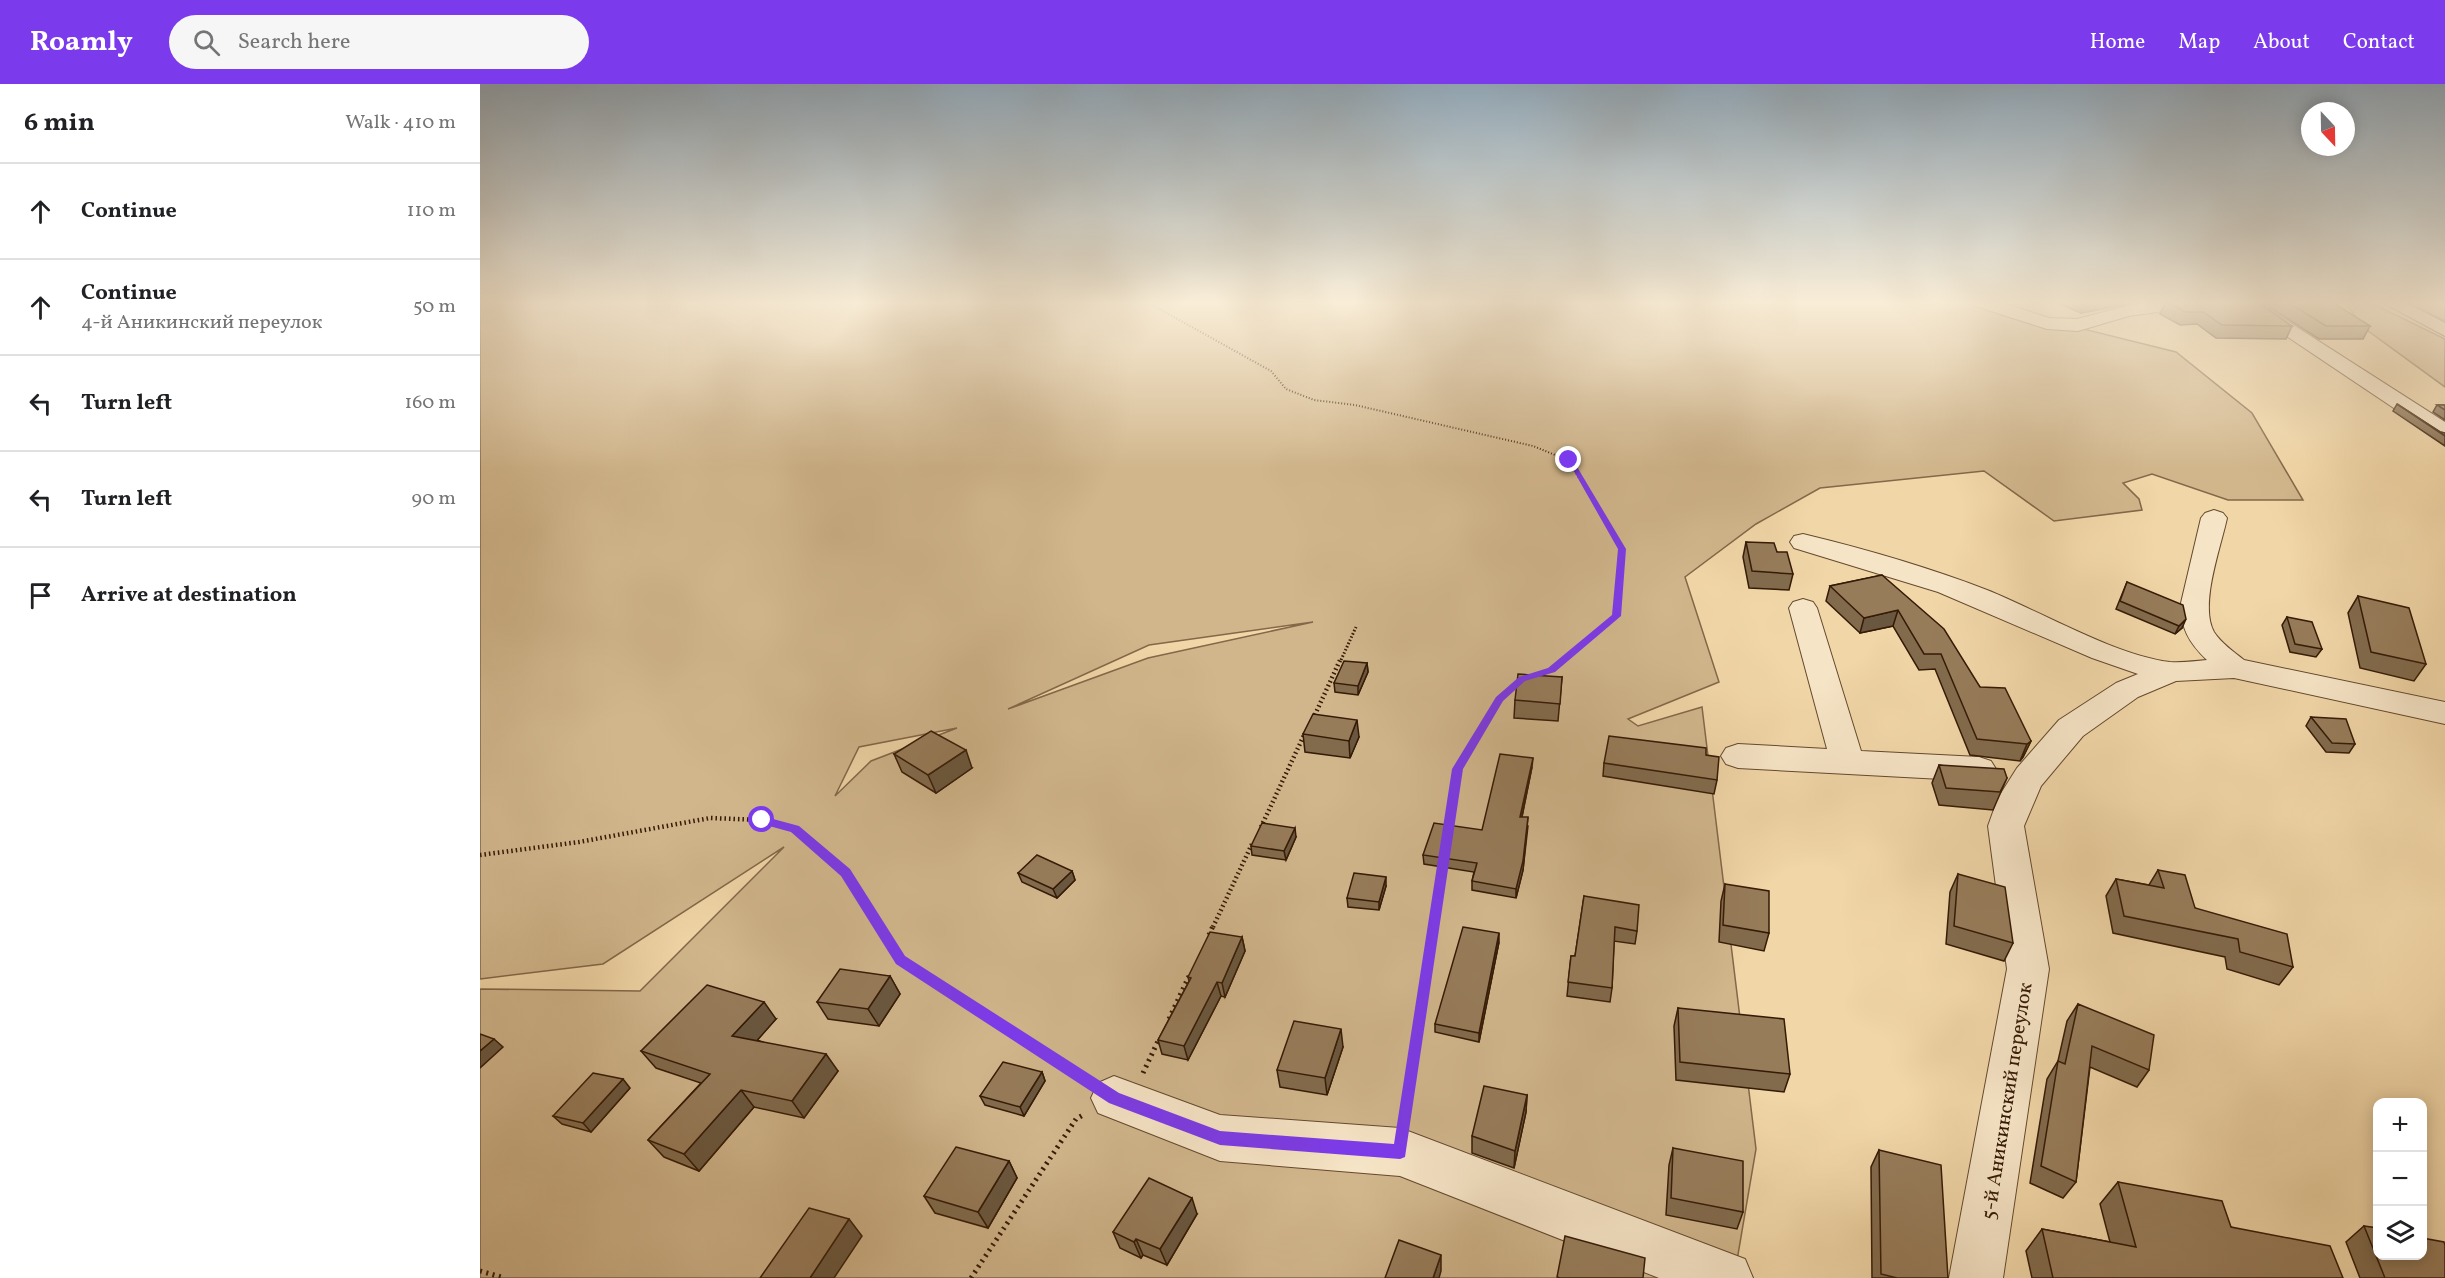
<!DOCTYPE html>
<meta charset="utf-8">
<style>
body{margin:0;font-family:Vollkorn,serif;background:#f6f6f6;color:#202124}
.controls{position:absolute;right:18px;bottom:18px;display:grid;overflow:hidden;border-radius:12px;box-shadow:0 3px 15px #0003}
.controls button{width:54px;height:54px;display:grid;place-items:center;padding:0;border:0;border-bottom:2px solid #e0e0e0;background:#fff;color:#202124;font:30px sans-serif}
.compass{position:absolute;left:1821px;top:18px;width:54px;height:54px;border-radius:50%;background:#fff;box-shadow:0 3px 15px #0003;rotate:158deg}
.stop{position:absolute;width:18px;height:18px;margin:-14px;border:4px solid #7c3aed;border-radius:50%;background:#fff}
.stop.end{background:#7c3aed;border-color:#fff;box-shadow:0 2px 6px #0008}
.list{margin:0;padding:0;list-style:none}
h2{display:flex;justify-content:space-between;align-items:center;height:78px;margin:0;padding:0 24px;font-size:26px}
h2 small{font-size:20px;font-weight:400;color:#757577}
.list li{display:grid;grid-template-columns:39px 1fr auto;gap:18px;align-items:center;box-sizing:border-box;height:96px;padding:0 24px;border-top:2px solid #e0e0e0}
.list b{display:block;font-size:22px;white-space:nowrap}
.list p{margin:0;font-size:20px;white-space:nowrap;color:#757577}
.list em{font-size:20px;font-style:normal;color:#757577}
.icon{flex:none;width:33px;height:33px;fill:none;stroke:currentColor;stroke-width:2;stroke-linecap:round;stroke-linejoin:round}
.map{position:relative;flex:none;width:1965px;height:1194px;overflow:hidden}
header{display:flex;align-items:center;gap:36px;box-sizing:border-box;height:84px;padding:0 30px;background:#7c3aed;color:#fff}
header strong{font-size:28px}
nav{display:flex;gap:33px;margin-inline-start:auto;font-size:21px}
.search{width:420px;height:54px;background:#f6f6f6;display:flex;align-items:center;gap:15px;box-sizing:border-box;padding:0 21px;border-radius:33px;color:#757577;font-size:22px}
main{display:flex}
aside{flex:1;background:#fff}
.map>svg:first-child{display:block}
</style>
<header>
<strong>Roamly</strong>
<div class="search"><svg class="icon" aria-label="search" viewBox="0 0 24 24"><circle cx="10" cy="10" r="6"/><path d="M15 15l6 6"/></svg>Search here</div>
<nav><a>Home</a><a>Map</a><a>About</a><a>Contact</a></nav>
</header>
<main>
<aside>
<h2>6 min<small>Walk · 410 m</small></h2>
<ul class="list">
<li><svg class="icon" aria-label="ahead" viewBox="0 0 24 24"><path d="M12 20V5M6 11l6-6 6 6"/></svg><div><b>Continue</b></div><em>110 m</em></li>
<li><svg class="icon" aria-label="ahead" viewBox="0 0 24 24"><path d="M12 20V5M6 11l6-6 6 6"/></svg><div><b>Continue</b><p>4-й Аникинский переулок</p></div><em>50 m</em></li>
<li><svg class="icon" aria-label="left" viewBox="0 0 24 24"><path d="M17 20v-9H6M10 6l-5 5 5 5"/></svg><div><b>Turn left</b></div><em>160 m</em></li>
<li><svg class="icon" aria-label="left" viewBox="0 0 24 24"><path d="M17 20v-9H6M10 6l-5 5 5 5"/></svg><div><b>Turn left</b></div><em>90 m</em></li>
<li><svg class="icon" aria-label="arrive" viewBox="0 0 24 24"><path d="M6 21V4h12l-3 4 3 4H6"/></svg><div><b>Arrive at destination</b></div></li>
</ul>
</aside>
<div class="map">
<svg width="1965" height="1194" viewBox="0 0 1965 1194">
<rect width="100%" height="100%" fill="#f1d6a7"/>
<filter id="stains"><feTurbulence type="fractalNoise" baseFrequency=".00333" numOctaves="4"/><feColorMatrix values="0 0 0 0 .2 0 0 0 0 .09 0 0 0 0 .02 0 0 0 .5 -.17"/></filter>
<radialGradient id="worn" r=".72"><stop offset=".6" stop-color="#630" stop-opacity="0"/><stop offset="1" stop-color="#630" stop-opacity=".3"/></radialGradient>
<g fill="#d1b68c" stroke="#836849" stroke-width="1.5" fill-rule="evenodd">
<path d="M0,217H1491L1696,268L1772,329L1823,416H1748L1672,390L1643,399L1659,415L1662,426L1574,437L1504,387L1340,404L1276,440L1205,493L1239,598L1148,635L1158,642L1222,623L1276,1065L1254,1194H0V905L160,907L304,763L123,880L0,895ZM833,538L668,574L528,625L669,561ZM477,644L391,677L355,712L379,663Z"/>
<path d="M1864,217H1887L1965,255V303L1884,244Z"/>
<path d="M1923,217H1965V237Z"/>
</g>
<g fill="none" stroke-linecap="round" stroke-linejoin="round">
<defs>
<g id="minor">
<path d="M1489,217H1517L1569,234L1597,235L1647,222L1678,217H1729L1720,222L1649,232L1598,247L1567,245L1492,221Z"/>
<path d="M1754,217H1776L1965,338V355L1957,353Z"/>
<path d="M1900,217H1923L1965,239V252Z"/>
<path d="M1734,426L1743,429L1747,434C1741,463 1719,521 1734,548C1741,559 1754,568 1764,576L1965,618V640L1754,594L1696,597L1658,613L1603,652L1561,702L1544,742L1569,885L1523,1194H1469L1527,885L1508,742L1518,714L1537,684L1579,636L1636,599L1658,590L1612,574L1458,508L1314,464L1310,458L1314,452L1323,450C1385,465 1448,483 1507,506C1560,527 1636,572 1690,578C1702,579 1715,577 1727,576C1709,559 1700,543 1701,519L1721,434L1725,429Z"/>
<path d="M1323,515L1333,518L1337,524L1381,667L1499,673L1511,677L1516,685L1511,693L1499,697L1258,684L1246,680L1241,672L1246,664L1258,660L1347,665L1309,524L1313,518Z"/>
<path d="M634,992L740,1031L920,1044L1265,1175L1273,1194H1179L920,1092L740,1077L618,1029L611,1014L618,999Z"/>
</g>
</defs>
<use href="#minor" stroke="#64492e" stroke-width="2"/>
<path stroke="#351a06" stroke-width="2" stroke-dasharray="1 2" stroke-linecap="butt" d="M665,217L791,287L806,305L834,316L875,321L1053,362L1080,373"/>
<g stroke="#351a06" stroke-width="3" stroke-dasharray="1.5 2" stroke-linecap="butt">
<path d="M1077,371L1089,376L1142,465L1136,532L1083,576"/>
<path d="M861,576L876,543"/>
</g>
<g stroke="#351a06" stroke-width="4.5" stroke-dasharray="1.5 3" stroke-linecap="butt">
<path d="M1051,593L1071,586L1085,574"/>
<path d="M833,635L861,574"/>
<path d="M781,743L825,649"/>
<path d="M969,744L978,685L1019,615L1041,596"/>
<path d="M0,771L99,758L230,734L282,736L315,745L365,789L400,843"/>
<path d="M733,843L772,760"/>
<path d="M954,843L964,778"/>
</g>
<g stroke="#351a06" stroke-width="5" stroke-dasharray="2 4.5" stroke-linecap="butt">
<path d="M399,842L421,876L606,996"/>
<path d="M729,851L733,842"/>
<path d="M689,935L710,890"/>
<path d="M663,989L679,955"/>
<path d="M925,1032L954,842"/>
<path d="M0,1187L25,1194"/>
<path d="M491,1194L596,1035L603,1031"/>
</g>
<use href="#minor" fill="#f6e4c6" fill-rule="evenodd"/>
</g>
<g fill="#826b4d" stroke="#351a06" stroke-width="1.5">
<path d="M1573,217H1664L1601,229Z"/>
<path d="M1686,217L1812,242L1806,255L1736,254L1717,240L1700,241L1680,230Z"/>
<path d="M1780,217H1857L1856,220H1855L1890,242L1883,255H1839Z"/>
<path d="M1917,320L1960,348L1965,349V362L1913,327Z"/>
<path d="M1957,321H1965V336L1953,328Z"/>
<path d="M1266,458L1297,468L1313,490L1309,506L1269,504L1263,473Z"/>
<path d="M1402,491L1500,603L1551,657L1543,673L1540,677L1490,671L1455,585L1439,586L1413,542L1380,549L1346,517L1350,502Z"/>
<path d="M1647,498L1702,544L1695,550L1636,525Z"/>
<path d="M1878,512L1946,580L1934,597L1880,584L1868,529Z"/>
<path d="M1807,533L1842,565L1836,573L1810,568L1802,541Z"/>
<path d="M887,579L888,588L878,611L855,608L854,599Z"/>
<path d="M1082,593L1078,637L1034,634L1035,616Z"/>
<path d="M1831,633L1875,660L1869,669L1846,668L1826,642Z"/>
<path d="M823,650L879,653L870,674L825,668Z"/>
<path d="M414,670L492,684L456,709L422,688Z"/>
<path d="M1226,671L1237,696L1234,710L1123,692L1124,679Z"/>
<path d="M1459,681L1527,694L1513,726L1459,721L1452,699Z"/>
<path d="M1052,683L1042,733L1048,742L1043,786L1036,814L992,806V797L994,788L944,780L943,771L1002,746Z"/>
<path d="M816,753L806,776L772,771L771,762Z"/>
<path d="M1678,786L1715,824L1813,883L1799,901L1747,885L1745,873L1633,849L1626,812L1636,795L1669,801Z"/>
<path d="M592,787L595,796L577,814L542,798L538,789Z"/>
<path d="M1478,790L1533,859L1524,877L1466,860L1470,808Z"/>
<path d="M1245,800L1289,849L1284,867L1239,858L1241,817Z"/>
<path d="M906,802L899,826L868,823L867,814Z"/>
<path d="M1104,812L1157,847L1155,860L1134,857L1132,904L1130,918L1087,912L1091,872H1095Z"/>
<path d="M762,853L765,867L745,913L741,912L708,976L682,970L678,956L709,897L708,893Z"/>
<path d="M1019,858L999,958L955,948V940Z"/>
<path d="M410,892L420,910L399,942L348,935L337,918Z"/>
<path d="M1598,920L1669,986L1657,1003L1610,983L1596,1098L1583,1114L1550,1099L1567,995L1578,977L1587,937Z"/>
<path d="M1198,924L1310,990L1304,1008L1196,996L1194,942Z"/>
<path d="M296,935L277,956L358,987L324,1034L274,1023L219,1087L184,1073L168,1056L221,999L176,984L161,967Z"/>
<path d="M863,963L847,1011L800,1003L797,986Z"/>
<path d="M562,988L565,997L544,1032L505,1021L500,1012Z"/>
<path d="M150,1004L111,1048L82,1040L73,1032Z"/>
<path d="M1047,1011L1046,1028L1034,1084L992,1069V1052Z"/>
<path d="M1193,1064L1263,1128L1257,1145L1186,1131L1189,1081Z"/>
<path d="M1399,1066L1468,1194H1392L1391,1083Z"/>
<path d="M529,1077L537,1094L508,1144L455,1129L444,1112Z"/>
<path d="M1638,1098L1751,1143L1863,1194H1552L1546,1167L1562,1145L1630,1158L1620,1120Z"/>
<path d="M717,1130L687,1181L663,1171L661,1174L640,1164L633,1148Z"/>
<path d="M1884,1142L1965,1194H1880L1866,1158Z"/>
</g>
<g fill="#6a573f" stroke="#351a06" stroke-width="1.5">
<path d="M1605,217H1664L1601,229Z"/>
<path d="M1418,526L1413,542L1380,549L1384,534Z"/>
<path d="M1706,535L1702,544L1695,550L1699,542Z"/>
<path d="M887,579L888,588L878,611V602Z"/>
<path d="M877,636L879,653L870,674L869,657Z"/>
<path d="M1551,657L1543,673L1540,677L1547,660Z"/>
<path d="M486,666L492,684L456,709L448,691Z"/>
<path d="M1053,674L1052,683L1040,742V733Z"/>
<path d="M1048,733L1043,786L1036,814V805Z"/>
<path d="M815,744L816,753L806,776L804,767Z"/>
<path d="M592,787L595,796L577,814L573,805Z"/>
<path d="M906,793V802L899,826V818Z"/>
<path d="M1019,849V858L999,958V949Z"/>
<path d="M762,853L765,867L745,913L742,899Z"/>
<path d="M410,892L420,910L399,942L388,925Z"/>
<path d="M737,898L741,912L708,976L704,962Z"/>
<path d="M284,918L296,935L266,969L252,952Z"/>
<path d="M861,945L863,963L847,1011L845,994Z"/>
<path d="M14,955L23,963L0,984V967Z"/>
<path d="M346,970L358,987L324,1034L312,1017Z"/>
<path d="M562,988L565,997L544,1032L540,1023Z"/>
<path d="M143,995L150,1004L111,1048L103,1039Z"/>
<path d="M261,1006L274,1023L219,1087L204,1070Z"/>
<path d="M1047,1011L1046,1028L1034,1084L1035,1067Z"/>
<path d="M529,1077L537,1094L508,1144L498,1128Z"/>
<path d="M712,1114L717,1130L687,1181L680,1165Z"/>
<path d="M369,1135L382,1152L354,1194H330Z"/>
<path d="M656,1155L663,1171L661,1174L654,1158Z"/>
<path d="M961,1171V1187L959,1194H953Z"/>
</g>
<g fill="#977c5a" stroke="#351a06" stroke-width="1.5">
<path d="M1686,217H1776L1812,242L1742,241L1723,228H1705Z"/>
<path d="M1806,217H1850L1890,242H1846Z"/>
<path d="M1917,320L1960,348L1965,349V352Z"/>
<path d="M1957,321H1965V326Z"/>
<path d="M1266,458L1294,459L1297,468H1307L1313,490L1272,487Z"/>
<path d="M1402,491L1464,545L1500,603L1525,604L1551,657L1547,660L1497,655L1461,570H1444L1418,526L1384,534L1350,502Z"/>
<path d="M1647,498L1703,521L1706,535L1699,542L1640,517Z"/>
<path d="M1878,512L1929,524L1946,580L1891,568Z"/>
<path d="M1807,533L1832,538L1842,565L1815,560Z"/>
<path d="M864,577L887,579L878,602L854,599Z"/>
<path d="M1038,590L1082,593L1080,620L1035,616Z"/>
<path d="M833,630L877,636L869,657L823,650Z"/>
<path d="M1831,633L1866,635L1875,660L1852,659Z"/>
<path d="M451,647L486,666L448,691L414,670Z"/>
<path d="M1129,652L1226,664V671L1239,673L1237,696L1124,679Z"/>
<path d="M1020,670L1053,674L1040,733H1048L1043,777L1036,805L992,797L997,779L943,771L954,739L1002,746Z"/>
<path d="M1459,681L1524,685L1527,694L1520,708L1466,704Z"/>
<path d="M782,739L815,744L804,767L771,762Z"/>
<path d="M557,771L592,787L573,805L538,789Z"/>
<path d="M1678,786L1705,791L1715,824L1807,850L1813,883L1760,868L1758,855L1644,832L1636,795L1684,804Z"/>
<path d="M874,789L906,793L899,818L867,814Z"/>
<path d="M1478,790L1525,803L1533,859L1474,842Z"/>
<path d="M1245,800L1289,807V849L1243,841Z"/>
<path d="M1104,812L1159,821L1157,847L1135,843L1132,904L1088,898L1091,872H1095Z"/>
<path d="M983,843L1019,849L999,949L955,940Z"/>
<path d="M730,848L762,853L742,899L737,898L704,962L678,956L711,894L708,893Z"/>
<path d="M360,885L410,892L388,925L337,918Z"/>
<path d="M227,901L284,918L252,952L346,970L312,1017L261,1006L204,1070L168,1056L230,990L161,967Z"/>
<path d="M1598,920L1674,951L1669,986L1612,962L1596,1098L1561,1082L1578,977L1585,980Z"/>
<path d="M1198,924L1304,935L1310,990L1200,978Z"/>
<path d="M814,937L861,945L845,994L797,986Z"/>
<path d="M0,950L14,955L0,967Z"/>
<path d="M523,978L562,988L540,1023L500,1012Z"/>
<path d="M113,989L143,995L103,1039L73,1032Z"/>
<path d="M1004,1002L1047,1011L1035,1067L992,1052Z"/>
<path d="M476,1063L529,1077L498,1128L444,1112Z"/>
<path d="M1193,1064L1263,1077V1128L1191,1114Z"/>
<path d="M1399,1066L1461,1081L1468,1194H1417L1401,1190Z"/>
<path d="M669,1094L712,1114L680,1165L656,1155L654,1158L633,1148Z"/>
<path d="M1638,1098L1742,1117L1751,1143L1850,1162L1863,1194H1573L1562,1145L1656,1163Z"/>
<path d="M329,1124L369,1135L330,1194H280Z"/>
<path d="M1884,1142L1898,1144V1172H1942V1154L1964,1158L1965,1161V1194H1905Z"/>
<path d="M1085,1152L1165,1174L1163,1194H1080L1077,1193Z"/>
<path d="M919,1156L961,1171L953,1194H905Z"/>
</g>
<linearGradient id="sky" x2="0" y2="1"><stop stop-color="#92a8b8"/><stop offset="0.57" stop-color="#f9edd7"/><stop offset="1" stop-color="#f9edd7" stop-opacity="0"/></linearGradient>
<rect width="1965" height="384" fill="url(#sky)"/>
<path fill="#7c3aed" d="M1087,375L1093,376L1146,465L1141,532L1075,588L1045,597L1023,617L983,685L925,1073L920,1075L740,1061L629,1019L416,880L361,792L311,748L278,739L277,736L282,732L319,742L370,785L425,872L639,1009L740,1047L914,1060L972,685L1016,613L1039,593L1068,584L1132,531L1138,465Z"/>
<g text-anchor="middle" stroke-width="4.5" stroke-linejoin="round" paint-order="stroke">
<g font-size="20" fill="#351a06" stroke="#f6e4c6">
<text transform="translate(1526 1017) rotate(-81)" y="7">5-й Аникинский переулок</text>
</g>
</g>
<rect width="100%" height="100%" filter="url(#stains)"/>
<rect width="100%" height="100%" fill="url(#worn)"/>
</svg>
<div class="controls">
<button>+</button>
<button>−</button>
<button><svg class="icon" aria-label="layers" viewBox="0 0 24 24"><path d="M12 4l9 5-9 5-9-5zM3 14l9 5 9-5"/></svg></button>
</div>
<svg class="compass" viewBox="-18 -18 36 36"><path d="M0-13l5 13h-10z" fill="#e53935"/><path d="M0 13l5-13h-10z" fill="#757577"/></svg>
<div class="stop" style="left:282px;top:736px"></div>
<div class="stop end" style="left:1089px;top:376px"></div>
</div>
</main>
